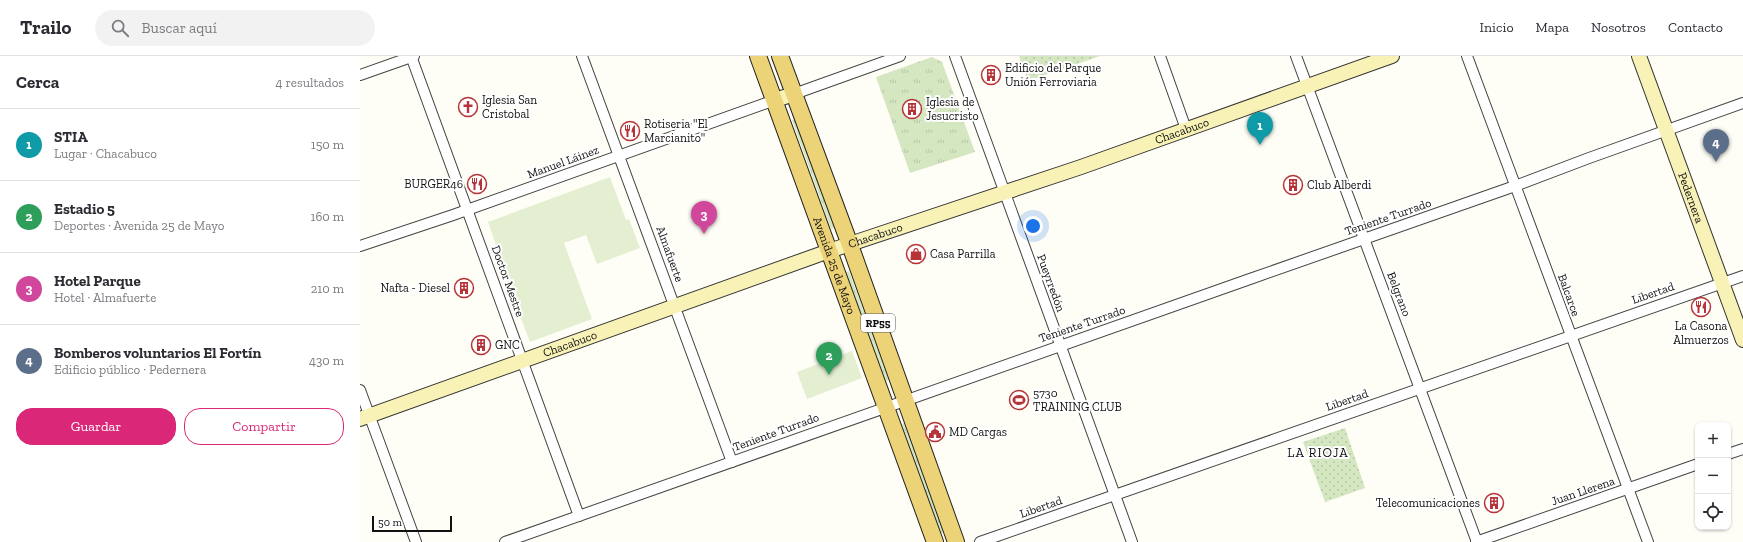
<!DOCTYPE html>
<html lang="es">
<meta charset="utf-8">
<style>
body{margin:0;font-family:"Zilla Slab",serif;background:#f2f2f3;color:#2b2b33}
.controls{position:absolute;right:12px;bottom:12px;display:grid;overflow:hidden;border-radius:8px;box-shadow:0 1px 3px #0004}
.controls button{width:36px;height:36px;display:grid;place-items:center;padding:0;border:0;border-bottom:1px solid #e1e1e2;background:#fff;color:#2b2b33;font:20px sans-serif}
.scale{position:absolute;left:12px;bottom:10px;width:80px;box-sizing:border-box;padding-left:4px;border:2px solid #111;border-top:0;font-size:11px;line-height:14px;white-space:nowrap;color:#111;-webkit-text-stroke:3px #fff;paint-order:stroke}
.you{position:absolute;left:673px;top:170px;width:14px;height:14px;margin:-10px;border:3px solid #fff;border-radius:50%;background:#1a73e8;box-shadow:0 0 0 6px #1a73e833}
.badge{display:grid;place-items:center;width:26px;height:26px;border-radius:50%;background:#db2777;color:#fff;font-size:13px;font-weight:700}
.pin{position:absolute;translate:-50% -33px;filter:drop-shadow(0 1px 2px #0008)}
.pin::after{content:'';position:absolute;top:21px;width:14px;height:12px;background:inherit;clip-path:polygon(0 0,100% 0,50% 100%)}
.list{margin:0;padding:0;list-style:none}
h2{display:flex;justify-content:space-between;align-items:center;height:52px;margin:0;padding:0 16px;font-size:17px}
h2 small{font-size:13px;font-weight:400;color:#7c7c81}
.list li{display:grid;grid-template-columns:26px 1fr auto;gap:12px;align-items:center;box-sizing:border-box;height:72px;padding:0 16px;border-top:1px solid #e1e1e2}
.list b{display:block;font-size:15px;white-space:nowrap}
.list p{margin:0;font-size:13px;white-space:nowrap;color:#7c7c81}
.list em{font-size:13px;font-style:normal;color:#7c7c81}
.actions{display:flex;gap:8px;padding:12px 16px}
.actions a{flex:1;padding:9px 0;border:1px solid #db2777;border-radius:16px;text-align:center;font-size:14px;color:#db2777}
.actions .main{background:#db2777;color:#fff}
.icon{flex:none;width:22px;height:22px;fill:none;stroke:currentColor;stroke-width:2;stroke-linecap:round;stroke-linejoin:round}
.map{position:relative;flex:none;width:1383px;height:486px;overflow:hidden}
header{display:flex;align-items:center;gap:24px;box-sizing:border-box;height:56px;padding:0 20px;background:#fff;border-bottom:1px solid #e1e1e2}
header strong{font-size:19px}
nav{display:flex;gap:22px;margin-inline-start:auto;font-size:14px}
.search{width:280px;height:36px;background:#f2f2f3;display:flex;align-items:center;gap:10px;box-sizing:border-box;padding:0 14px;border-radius:22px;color:#7c7c81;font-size:15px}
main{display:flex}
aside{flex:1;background:#fff}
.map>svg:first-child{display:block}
</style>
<header>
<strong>Trailo</strong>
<div class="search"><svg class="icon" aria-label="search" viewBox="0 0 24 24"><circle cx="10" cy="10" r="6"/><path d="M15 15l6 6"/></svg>Buscar aquí</div>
<nav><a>Inicio</a><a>Mapa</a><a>Nosotros</a><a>Contacto</a></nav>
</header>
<main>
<aside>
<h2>Cerca<small>4 resultados</small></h2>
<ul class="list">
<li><span class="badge" style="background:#0f9aa8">1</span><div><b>STIA</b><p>Lugar · Chacabuco</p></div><em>150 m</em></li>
<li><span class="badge" style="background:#2e9e5b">2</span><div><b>Estadio 5</b><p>Deportes · Avenida 25 de Mayo</p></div><em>160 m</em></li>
<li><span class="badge" style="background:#d1479c">3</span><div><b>Hotel Parque</b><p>Hotel · Almafuerte</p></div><em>210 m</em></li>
<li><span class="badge" style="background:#5c6f8a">4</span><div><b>Bomberos voluntarios El Fortín</b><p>Edificio público · Pedernera</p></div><em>430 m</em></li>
</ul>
<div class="actions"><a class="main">Guardar</a><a>Compartir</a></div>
</aside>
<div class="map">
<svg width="1383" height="486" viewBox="0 0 1383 486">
<defs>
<pattern id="grass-tufts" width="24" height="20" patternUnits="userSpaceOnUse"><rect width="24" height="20" fill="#d4e7c1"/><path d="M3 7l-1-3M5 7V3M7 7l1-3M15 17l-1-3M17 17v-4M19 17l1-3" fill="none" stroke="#b5c5a5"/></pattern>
<pattern id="park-dots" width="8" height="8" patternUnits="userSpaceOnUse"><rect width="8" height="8" fill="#d4e7c1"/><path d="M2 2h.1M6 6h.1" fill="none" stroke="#b5c5a5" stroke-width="1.8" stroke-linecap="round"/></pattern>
</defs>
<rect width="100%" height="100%" fill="#fefdf6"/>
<g fill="url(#grass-tufts)">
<path d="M572,1L582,6L615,96L550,117L516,21Z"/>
<path d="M435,63L474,172L471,173L432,64Z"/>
<path d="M489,215L529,324L526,325L486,216Z"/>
<path d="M544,367L584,476L581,477L542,368Z"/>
</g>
<g fill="url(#park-dots)">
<path d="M659,0H740L668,25Z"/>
<path d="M985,372L1005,432L965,446L943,386Z"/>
</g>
<g fill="#e4efd2">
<path d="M250,121L266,164L269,163L280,192L237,208L226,179L204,187L232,263L170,286L141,210L143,209L128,166Z"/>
<path d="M492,295L502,322L447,343L437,316Z"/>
</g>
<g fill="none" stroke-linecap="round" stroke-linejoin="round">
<defs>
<g id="street">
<path d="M51,0L219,460"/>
<path d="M222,0L372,406"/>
<path d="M595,0L772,486"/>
<path d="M800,0L826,73"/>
<path d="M936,0L1117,486"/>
<path d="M1107,0L1288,486"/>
<path d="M0,19L54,0"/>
<path d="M434,38L540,0"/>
<path d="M0,190L93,159L415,44"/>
<path d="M0,334L56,486"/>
<path d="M1368,398L1383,393"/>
<path d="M145,486C481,367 818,248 1155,130L1229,102L1383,47"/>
<path d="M620,486L1383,220"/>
<path d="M1116,486L1338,408"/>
</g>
<g id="secondary">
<path id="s1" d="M1279,0L1383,284"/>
<path d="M415,44L434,38"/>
<path id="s2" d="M0,363L469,195L721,111L1032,0"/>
</g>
<g id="primary">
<path id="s3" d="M398,0L575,486"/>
<path d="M420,0L490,189L596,486"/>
</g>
</defs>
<use href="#street" stroke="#444" stroke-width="12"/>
<use href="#secondary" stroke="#333" stroke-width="16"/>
<use href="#primary" stroke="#222" stroke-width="18"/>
<use href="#street" stroke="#fff" stroke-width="10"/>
<use href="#secondary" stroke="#f8f2b7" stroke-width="14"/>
<use href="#primary" stroke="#edd377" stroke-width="16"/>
</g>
<defs>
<symbol id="building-ring" viewBox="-11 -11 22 22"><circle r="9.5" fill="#fff" stroke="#b63337" stroke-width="1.5"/><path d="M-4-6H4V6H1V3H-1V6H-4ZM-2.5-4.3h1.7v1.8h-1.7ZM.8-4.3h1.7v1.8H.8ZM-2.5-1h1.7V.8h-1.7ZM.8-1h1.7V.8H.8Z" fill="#b63337"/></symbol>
<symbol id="church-ring" viewBox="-11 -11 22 22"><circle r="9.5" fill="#fff" stroke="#b63337" stroke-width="1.5"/><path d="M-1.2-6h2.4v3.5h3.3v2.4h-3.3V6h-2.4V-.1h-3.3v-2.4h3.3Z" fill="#b63337"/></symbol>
<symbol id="restaurant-ring" viewBox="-11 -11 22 22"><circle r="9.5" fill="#fff" stroke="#b63337" stroke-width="1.5"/><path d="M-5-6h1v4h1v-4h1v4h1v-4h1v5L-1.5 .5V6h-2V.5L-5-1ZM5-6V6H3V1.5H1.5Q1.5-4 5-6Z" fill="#b63337"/></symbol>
<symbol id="shop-ring" viewBox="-11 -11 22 22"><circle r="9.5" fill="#fff" stroke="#b63337" stroke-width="1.5"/><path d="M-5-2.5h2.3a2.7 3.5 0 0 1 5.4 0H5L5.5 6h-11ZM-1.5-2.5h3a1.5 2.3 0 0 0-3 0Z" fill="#b63337"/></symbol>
<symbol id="stadium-ring" viewBox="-11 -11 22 22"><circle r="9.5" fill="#fff" stroke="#b63337" stroke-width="1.5"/><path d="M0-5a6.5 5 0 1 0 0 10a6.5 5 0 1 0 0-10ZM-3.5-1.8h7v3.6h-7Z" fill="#b63337"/></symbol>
<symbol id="civic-ring" viewBox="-11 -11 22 22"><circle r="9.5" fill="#fff" stroke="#b63337" stroke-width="1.5"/><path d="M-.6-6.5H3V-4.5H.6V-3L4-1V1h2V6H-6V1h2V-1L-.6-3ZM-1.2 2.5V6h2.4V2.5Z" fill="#b63337"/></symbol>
</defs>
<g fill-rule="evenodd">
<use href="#building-ring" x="620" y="8" width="22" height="22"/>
<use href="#church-ring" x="97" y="40" width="22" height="22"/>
<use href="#building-ring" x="541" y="42" width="22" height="22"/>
<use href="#restaurant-ring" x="259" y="64" width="22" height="22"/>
<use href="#restaurant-ring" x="106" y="117" width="22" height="22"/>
<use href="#building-ring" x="922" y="118" width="22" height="22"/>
<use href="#shop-ring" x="545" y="187" width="22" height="22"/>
<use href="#building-ring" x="93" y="221" width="22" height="22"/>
<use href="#restaurant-ring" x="1330" y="240" width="22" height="22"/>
<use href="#building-ring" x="110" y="278" width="22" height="22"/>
<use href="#stadium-ring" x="648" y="333" width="22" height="22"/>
<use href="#civic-ring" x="564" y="365" width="22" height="22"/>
<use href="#building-ring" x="1123" y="436" width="22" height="22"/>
</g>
<g text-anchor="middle" stroke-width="4" stroke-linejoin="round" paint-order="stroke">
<rect fill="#fff" stroke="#585858" stroke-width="1" x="501" y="258" width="34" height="18" rx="3"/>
<g font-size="11" font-weight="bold" fill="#111">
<text x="518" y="271">RP55</text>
</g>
<g font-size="12" fill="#111" stroke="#fff" text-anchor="start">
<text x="645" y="16">Edificio del Parque<tspan x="645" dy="14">Unión Ferroviaria</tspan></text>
<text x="122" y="48">Iglesia San<tspan x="122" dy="14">Cristobal</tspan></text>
<text x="566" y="50">Iglesia de<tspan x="566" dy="14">Jesucristo</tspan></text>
<text x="284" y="72">Rotiseria "El<tspan x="284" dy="14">Marcianito"</tspan></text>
<text x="103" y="132" text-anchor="end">BURGER46</text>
<text x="947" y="133">Club Alberdi</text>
<text x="570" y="202">Casa Parrilla</text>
<text x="90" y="236" text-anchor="end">Nafta - Diesel</text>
<text x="1341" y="274" text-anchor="middle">La Casona<tspan x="1341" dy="14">Almuerzos</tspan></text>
<text x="135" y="293">GNC</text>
<text x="673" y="341">5730<tspan x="673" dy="14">TRAINING CLUB</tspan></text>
<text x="589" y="380">MD Cargas</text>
<text x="1120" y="451" text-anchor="end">Telecomunicaciones</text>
</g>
<g font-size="12" fill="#111" stroke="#fff">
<text dy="4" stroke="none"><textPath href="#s2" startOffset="871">Chacabuco</textPath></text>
<text transform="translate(203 106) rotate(-20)" y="4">Manuel Láinez</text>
<text dy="4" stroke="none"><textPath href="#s1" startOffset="151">Pedernera</textPath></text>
<text transform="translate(1028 161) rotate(-19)" y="4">Teniente Turrado</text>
<text dy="4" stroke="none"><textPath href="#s2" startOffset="547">Chacabuco</textPath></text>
<text transform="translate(310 198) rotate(70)" y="4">Almafuerte</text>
<text dy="4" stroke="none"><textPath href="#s3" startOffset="223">Avenida 25 de Mayo</textPath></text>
<text transform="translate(148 225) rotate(70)" y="4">Doctor Mestre</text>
<text transform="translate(691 227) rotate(70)" y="4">Pueyrredón</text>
<text transform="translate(1293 237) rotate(-19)" y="4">Libertad</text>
<text transform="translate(1039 238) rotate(69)" y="4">Belgrano</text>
<text transform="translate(1209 239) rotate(70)" y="4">Balcarce</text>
<text transform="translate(722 268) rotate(-19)" y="4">Teniente Turrado</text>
<text dy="4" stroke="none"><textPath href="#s2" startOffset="223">Chacabuco</textPath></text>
<text transform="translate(987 344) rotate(-19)" y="4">Libertad</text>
<text transform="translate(416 376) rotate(-20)" y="4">Teniente Turrado</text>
<text transform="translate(1223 435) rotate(-19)" y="4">Juan Llerena</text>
<text transform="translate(681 451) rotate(-19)" y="4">Libertad</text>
</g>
<g font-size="13" letter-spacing="1" fill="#111" stroke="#fff">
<text x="958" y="401">LA RIOJA</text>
</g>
</g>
</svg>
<div class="controls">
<button>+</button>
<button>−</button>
<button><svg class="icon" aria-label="locate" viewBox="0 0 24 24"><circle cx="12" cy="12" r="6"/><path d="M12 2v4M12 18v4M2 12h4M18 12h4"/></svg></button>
</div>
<div class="scale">50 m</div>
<div class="you"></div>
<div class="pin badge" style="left:900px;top:89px;background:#0f9aa8">1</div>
<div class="pin badge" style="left:469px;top:319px;background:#2e9e5b">2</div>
<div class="pin badge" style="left:344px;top:178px;background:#d1479c">3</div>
<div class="pin badge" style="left:1356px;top:106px;background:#5c6f8a">4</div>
</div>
</main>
